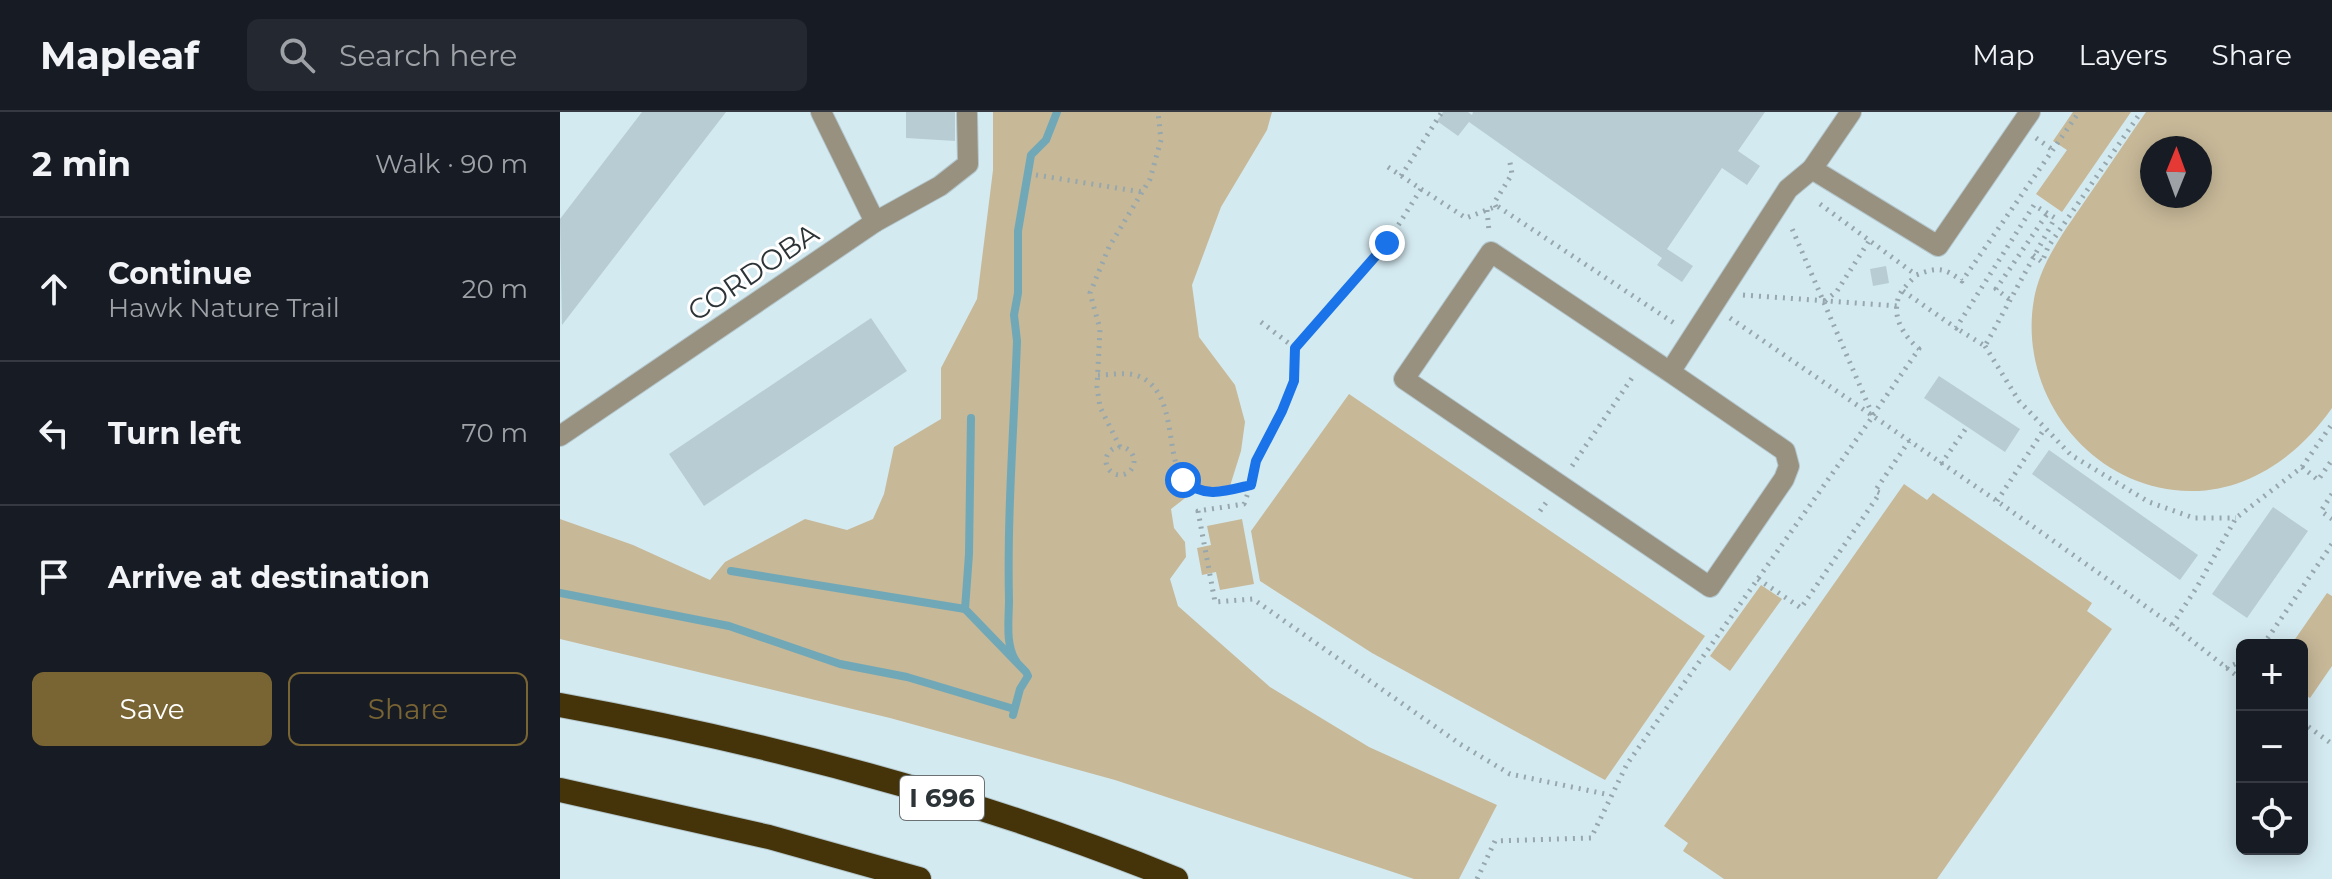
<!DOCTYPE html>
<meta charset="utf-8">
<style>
body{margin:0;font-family:Montserrat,sans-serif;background:#242831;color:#f1f3f6}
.controls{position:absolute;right:24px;bottom:24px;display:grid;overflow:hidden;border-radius:12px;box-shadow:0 4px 20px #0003}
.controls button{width:72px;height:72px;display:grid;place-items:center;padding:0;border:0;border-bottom:2px solid #363941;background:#171b24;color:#f1f3f6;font:40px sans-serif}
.compass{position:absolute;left:1580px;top:24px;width:72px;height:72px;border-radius:50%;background:#171b24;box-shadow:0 4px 20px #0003;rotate:1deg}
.stop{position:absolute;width:24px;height:24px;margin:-18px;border:6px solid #1a73e8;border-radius:50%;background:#fff}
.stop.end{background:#1a73e8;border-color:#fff;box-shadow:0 2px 8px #0008}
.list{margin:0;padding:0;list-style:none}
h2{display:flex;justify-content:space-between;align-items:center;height:104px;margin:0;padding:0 32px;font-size:34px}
h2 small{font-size:26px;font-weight:400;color:#9ea1a6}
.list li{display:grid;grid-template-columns:52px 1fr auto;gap:24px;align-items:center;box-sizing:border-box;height:144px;padding:0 32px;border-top:2px solid #363941}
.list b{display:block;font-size:30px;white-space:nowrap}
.list p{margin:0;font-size:26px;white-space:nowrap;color:#9ea1a6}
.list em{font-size:26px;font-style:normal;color:#9ea1a6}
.actions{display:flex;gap:16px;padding:24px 32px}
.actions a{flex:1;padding:18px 0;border:2px solid #796433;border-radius:12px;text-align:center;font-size:28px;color:#796433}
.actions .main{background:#796433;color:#fff}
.icon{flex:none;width:44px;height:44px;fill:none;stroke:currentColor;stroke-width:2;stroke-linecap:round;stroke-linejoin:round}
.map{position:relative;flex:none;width:1772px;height:767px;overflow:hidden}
header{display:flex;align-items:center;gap:48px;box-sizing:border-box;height:112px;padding:0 40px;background:#171b24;border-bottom:2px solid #363941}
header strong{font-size:38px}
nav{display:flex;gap:44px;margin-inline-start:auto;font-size:28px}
.search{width:560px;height:72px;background:#242831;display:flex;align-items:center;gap:20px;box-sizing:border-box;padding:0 28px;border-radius:12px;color:#9ea1a6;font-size:30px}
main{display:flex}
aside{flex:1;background:#171b24}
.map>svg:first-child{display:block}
</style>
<header>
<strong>Mapleaf</strong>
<div class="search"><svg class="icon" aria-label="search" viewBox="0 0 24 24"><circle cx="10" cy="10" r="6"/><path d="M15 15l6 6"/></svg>Search here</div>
<nav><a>Map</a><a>Layers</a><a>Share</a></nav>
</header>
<main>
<aside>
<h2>2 min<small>Walk · 90 m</small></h2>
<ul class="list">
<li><svg class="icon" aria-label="ahead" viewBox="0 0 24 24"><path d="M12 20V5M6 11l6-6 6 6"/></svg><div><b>Continue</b><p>Hawk Nature Trail</p></div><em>20 m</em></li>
<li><svg class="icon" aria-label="left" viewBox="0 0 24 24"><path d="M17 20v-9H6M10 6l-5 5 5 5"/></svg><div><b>Turn left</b></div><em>70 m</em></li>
<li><svg class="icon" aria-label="arrive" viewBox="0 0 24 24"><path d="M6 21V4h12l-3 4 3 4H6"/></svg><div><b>Arrive at destination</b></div></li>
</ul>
<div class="actions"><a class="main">Save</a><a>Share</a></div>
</aside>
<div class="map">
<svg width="1772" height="767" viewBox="0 0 1772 767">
<rect width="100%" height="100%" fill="#d4eaf1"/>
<g fill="#c7b898" fill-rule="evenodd">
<path d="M433,0H712L707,18L661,95L632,173L639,225L675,273L685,310L681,339L670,374L638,376L611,397L614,416L625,430L626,445L610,467L618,494L710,575L809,635L937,693L899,767H854L555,668L330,606L0,527V407L73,433L150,468L165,450L245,407L287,418L313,407L324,382L334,335L381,307V256L417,187L433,58Z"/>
<path d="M1513,0H1571L1502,100L1476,82L1507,38L1493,29Z"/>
<path d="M1586,0H1772V296C1740,342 1689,380 1630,379C1532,378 1457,283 1474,187C1481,149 1506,117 1527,86C1547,57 1566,29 1586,0ZM1592,36H1640V84H1592Z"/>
<path d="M789,282L1145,524L1045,668L812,541L700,469L691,419Z"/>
<path d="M1344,372L1367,388L1373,381L1532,491L1527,499L1552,517L1377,767H1164L1123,739L1128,731L1104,714Z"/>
<path d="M682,407L694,472L660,478L656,460L642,463L637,436L651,433L647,414Z"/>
<path d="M1201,473L1222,487L1170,559L1150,544Z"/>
<path d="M1767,481L1772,484V554L1750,586L1742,581V533H1731Z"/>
</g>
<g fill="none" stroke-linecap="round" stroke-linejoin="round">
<g stroke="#71a8b8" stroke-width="8">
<path d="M411,306L409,442L405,497L466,560L468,564L460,577L453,603"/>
<path d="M171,459L405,497"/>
<path d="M0,481L169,514L280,552L347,565L454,597"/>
<path d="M456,549C445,533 449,507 449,488C447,402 454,315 457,229L454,203L458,181V119L471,43L486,28L497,0"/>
</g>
</g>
<g fill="#b8cdd3">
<path d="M82,0H166L2,213L0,107Z"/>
<path d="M346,0H395V29L346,26Z"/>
<path d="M883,0H908L912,3L913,0H1205L1178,39L1200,54L1187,73L1162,56L1107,137L1133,154L1122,170L1097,153L1102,146L909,10L898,24L877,9Z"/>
<path d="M1326,154L1329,171L1313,174L1310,157Z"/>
<path d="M311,206L347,259L144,394L109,342Z"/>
<path d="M1379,264L1460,317L1445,340L1364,286Z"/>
<path d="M1489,338L1638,443L1620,468L1472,362Z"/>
<path d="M1713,395L1748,419L1687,506L1652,482Z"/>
</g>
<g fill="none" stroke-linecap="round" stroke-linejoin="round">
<defs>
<g id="minor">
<path d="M1291,0L1252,57L1378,134L1470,0"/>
<path d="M315,110L380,74L408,52L407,2"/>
<path d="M1110,260L1225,339L1229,354L1224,367L1150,475L844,267L931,140L1110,260L1228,77L1252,57"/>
<path d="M0,324L315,110L261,0"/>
</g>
<g id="highway">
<path d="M0,593C209,631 419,687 616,767"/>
<path d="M0,678L209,725L359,767"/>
</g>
</defs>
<use href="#minor" stroke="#b2c6cc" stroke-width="22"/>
<use href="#highway" stroke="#b2c6cc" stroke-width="26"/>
<g stroke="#96a7ad" stroke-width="5" stroke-dasharray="2 6" stroke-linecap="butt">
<path d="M1476,26L1493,38"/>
<path d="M828,55L861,77L827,131L735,236L734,269L722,299L696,349L693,367L684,392L638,399L655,490L693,487L900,632L950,662L1050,683"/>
<path d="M476,63L582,80"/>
<path d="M841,64L882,0"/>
<path d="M861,77L906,106L937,94L1114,211"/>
<path d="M1260,92L1356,163C1378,155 1383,155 1402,169L1519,0"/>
<path d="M936,95L934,91L952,62L949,45"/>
<path d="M927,98L929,119"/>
<path d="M1473,143L1482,150L1488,135L1581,0"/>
<path d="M1343,179L1396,216L1474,93L1495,106L1425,234L1396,216"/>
<path d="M1183,183L1338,194"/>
<path d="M1449,187L1436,177L1487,102"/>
<path d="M1265,189L1277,179L1309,129"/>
<path d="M1170,206L1437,389L1612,513L1682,568"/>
<path d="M701,210L735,236"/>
<path d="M1425,234L1459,289L1511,343L1589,390L1634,406H1676"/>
<path d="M538,263C549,263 564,260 575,263C628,279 595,371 641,380C657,383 675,377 690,373"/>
<path d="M1313,303L1359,237C1344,224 1331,205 1339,184C1342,177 1351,169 1356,163"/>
<path d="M560,335L540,295L537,275L540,217L530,181L549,135L590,67L601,28L598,0"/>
<circle cx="560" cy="349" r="14"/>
<path d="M1381,352L1407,315"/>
<path d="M1012,354L1074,263"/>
<path d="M1742,355L1758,368L1772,348"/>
<path d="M1772,382L1761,399L1772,407"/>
<path d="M1437,389L1485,316"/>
<path d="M980,399L988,388"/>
<path d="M1198,467L1241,496L1320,381L1315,379L1349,329"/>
<path d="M1612,513L1637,475L1676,406L1742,355L1772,312"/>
<path d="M1703,533L1772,432"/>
<path d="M1666,556L1682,549"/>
<path d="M1742,610L1772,632"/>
<path d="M917,767L935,729L1031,726L1067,652L1313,304L1230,112"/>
</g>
<use href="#minor" stroke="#99917f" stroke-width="20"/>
<use href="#highway" stroke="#453409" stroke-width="24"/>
</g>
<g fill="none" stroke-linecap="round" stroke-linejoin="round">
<path stroke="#1a73e8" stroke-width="10" d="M623,368C644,387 666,379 691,373L696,349L722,299L734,269L735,236L827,131"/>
</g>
<g text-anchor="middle" stroke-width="6" stroke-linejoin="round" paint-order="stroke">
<rect fill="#fff" stroke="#6b7173" stroke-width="2" x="340" y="664" width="84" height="44" rx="6"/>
<g font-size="26" font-weight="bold" fill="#2c3437">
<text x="382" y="695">I 696</text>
</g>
<g font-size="28" fill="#2c3437" stroke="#fff">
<text transform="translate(193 160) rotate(-34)" y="10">CORDOBA</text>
</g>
</g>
</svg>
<div class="controls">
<button>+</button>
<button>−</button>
<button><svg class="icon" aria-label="locate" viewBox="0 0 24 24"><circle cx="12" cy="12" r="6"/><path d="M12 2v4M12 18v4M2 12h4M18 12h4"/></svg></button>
</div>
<svg class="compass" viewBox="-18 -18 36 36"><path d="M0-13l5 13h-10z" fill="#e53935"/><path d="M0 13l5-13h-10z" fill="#9ea1a6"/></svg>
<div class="stop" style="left:623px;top:368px"></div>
<div class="stop end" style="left:827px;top:131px"></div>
</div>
</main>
